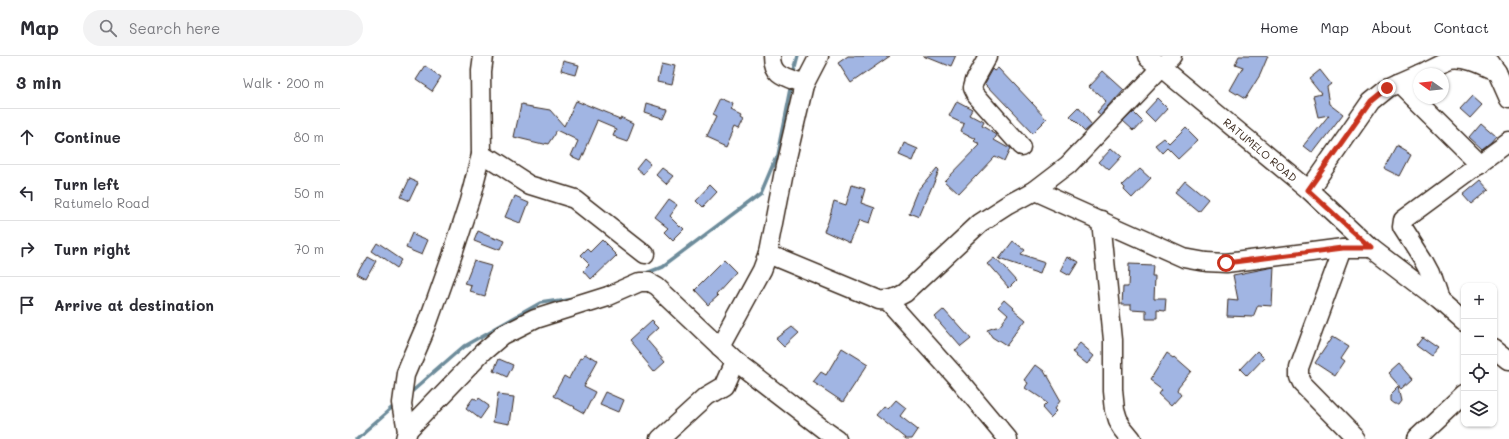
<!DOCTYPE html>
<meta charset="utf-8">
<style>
body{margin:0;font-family:Mali,sans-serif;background:#f2f2f3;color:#2b2b33}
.controls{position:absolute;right:12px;bottom:12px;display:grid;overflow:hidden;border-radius:8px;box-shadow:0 1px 3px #0004}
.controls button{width:36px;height:36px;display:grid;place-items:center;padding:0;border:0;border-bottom:1px solid #e1e1e2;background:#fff;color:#2b2b33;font:20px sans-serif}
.compass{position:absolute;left:1073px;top:12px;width:36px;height:36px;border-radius:50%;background:#fff;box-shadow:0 1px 3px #0004;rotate:285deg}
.stop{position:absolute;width:12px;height:12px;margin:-9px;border:3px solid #c8321e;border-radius:50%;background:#fff}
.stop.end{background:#c8321e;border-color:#fff;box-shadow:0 1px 4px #0008}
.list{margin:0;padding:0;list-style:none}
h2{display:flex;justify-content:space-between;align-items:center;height:52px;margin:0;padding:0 16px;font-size:17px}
h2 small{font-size:13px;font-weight:400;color:#7c7c81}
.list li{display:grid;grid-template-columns:26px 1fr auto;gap:12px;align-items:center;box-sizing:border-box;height:56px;padding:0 16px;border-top:1px solid #e1e1e2}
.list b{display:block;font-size:15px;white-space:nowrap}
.list p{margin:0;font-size:13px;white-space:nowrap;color:#7c7c81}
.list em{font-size:13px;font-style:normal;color:#7c7c81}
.icon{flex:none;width:22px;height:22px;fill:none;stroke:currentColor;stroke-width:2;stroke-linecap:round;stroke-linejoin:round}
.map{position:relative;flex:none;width:1169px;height:383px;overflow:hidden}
header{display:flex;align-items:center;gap:24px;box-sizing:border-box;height:56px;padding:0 20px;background:#fff;border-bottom:1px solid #e1e1e2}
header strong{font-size:19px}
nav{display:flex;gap:22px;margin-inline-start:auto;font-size:14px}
.search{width:280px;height:36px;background:#f2f2f3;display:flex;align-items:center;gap:10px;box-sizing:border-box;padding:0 14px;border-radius:22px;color:#7c7c81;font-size:15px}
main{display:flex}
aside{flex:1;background:#fff}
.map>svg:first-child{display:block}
</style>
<header>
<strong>Map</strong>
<div class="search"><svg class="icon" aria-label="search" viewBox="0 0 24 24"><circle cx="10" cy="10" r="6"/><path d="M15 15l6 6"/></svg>Search here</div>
<nav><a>Home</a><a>Map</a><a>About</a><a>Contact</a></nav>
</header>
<main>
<aside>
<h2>3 min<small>Walk · 200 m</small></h2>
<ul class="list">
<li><svg class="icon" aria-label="ahead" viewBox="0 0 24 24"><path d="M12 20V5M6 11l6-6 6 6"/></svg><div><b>Continue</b></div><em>80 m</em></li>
<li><svg class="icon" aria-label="left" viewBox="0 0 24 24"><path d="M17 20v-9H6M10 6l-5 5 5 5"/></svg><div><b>Turn left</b><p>Ratumelo Road</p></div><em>50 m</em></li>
<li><svg class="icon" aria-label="right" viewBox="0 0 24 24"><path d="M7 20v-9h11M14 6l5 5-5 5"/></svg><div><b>Turn right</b></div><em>70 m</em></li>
<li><svg class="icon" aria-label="arrive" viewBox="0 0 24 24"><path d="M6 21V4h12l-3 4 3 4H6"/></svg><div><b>Arrive at destination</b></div></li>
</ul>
</aside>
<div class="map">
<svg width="1169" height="383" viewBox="0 0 1169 383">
<rect width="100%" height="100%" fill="#fff"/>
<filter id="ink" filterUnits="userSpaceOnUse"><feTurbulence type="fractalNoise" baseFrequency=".025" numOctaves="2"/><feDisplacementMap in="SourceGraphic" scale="8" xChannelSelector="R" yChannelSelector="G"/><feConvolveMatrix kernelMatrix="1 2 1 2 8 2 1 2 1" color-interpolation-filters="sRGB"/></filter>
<g filter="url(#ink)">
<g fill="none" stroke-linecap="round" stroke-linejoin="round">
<g stroke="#6d8c9b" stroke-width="3.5">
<path d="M453,19L458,0"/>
<path d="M304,218L322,211L421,137L437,99L451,29"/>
<path d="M69,338L124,290L200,247L234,242"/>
<path d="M17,383L57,348"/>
</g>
</g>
<g fill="#a1b5e3" stroke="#3b2a1e">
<path d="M508,0H550L511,27L498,7Z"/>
<path d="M584,0H616L611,11Z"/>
<path d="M899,0H928L920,19L905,43L890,34L903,11L895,8Z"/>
<path d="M224,5L239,9L236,19L221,15Z"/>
<path d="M322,7L336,10L332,28L318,25Z"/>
<path d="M85,10L101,21L92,35L76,24Z"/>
<path d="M659,12L707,63L693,77L645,27L653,13L655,15Z"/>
<path d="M980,14L991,28L987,31L990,48L1003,58L973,97L964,90L989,59L978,61L973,40L981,38L969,23Z"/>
<path d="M763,15L784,34L761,60L757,57L767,46L749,30Z"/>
<path d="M1132,40L1142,49L1130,62L1120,53Z"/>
<path d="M380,42L394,48L392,54L402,59L401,61L404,63L399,73L395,71L386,91L366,82L376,61L372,59Z"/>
<path d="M818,42L828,52L815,66L805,56Z"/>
<path d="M236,45L280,63L281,61L294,67L287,85L273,80L276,73L257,65L240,104L231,100L238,84L217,74L207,89L174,81L181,49L210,54L224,70Z"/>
<path d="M617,45L632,53L629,58L644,66L642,70L657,79L654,84L670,93L664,106L654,101L619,138L605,125L640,89L634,85L636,83L621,75L624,67L609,60Z"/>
<path d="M307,47L327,53L323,62L305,56Z"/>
<path d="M738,52L752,69L744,76L729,61Z"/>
<path d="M793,56L802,65L793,75L783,66Z"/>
<path d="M1141,67L1156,80L1151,86L1142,93L1129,81Z"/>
<path d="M846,72L858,84L838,103L827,92L822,97L815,89L824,82L830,88Z"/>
<path d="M564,87L578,93L573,105L559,99Z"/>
<path d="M1056,90L1071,99L1060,120L1044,112Z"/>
<path d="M772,92L782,101L769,115L759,106Z"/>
<path d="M304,102L311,108L303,118L296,112Z"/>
<path d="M323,112L334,120L327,128L317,119Z"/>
<path d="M597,112L599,114L579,161L569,157L578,135Z"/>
<path d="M800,112L811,122L792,142L784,134L785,132L782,129Z"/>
<path d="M69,122L78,126L69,145L60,141Z"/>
<path d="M845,124L868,143L858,155L835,136Z"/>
<path d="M1141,124L1149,133L1131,148L1123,139Z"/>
<path d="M370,129L377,136L362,152L355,145Z"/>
<path d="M512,129L525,133L521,147L535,152L530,167L520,164L510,187L484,175L488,166L494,145L506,149Z"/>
<path d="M175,140L189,146L181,167L166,161Z"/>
<path d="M329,143L338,149L330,160L344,174L333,185L324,176L328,172L315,162Z"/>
<path d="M138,174L164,185L160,194L134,184Z"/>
<path d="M72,177L89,184L83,198L66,191Z"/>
<path d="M262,184L277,199L251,224L244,216L250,210L240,200L247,193L250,196Z"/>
<path d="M673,185L684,193L680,198L705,206L701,217L659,203Z"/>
<path d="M36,187L61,204L56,212L31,195Z"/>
<path d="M27,200L36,205L26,223L17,218Z"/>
<path d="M728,201L738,207L730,220L721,215Z"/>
<path d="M655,202L676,225L669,232L648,208Z"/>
<path d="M384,204L396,216L376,238L378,240L368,249L354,234Z"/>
<path d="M134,205L152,210L144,240L130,236L132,230L125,228Z"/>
<path d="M789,208L813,209L812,219H815L814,243H826L825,256L817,255V263H806V254L791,253V248H782L783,231H788Z"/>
<path d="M934,211L932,250L918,249L913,261L887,260L888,243L898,244L893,219Z"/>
<path d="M665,244L674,252L673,253L686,264L666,290L652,281L647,273L656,270L659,271L668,259L659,251Z"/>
<path d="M604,253L631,283L621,291L595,261Z"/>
<path d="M312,264L319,271L306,283L325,305L314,315L289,285Z"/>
<path d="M452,271L459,277L444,291L436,283Z"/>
<path d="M993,280L1009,290L1001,302L1005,305L995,320L975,307Z"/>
<path d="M1082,281L1098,292L1091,300L1076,289Z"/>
<path d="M741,287L755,299L748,308L733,296Z"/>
<path d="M502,292L528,308L503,346L473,326L481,316L486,319Z"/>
<path d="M917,295L924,302L907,320L900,313Z"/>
<path d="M827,297L834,302L835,301L851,315L838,331V332L837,334L841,339L832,349L819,337L822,333L810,324Z"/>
<path d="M246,298L257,305L243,330L255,336L244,358L233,352L234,351L213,340L224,320L229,323L241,301L243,302Z"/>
<path d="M158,303L172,309L166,321L153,315Z"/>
<path d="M1060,307L1073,322L1062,332L1049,317Z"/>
<path d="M696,309L704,315L721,345L716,352L718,354L711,361L702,351L707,346L686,332L689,327L685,324Z"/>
<path d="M1059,330L1062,343L1059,347H1054L1050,344V339Z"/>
<path d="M266,336L284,344L279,356L260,348Z"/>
<path d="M158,338L175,340L171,368L154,365Z"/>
<path d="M133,343L137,345L138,343L148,350L139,363L126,353Z"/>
<path d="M556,344L566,352L560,360L578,374L572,383H566L536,359L544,350L548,353Z"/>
</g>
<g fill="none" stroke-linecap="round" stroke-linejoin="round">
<defs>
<g id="minor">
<path d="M432,0C432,21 447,22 464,29"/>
<path d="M648,0L634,25L632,32L635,38L681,90"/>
<path d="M807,0L969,134L1031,192L1099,244L1124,266"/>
<path d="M1150,6L1157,16L1169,43"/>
<path d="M1079,18C1090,13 1100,7 1111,3C1126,0 1144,10 1157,16"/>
<path d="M1058,27L1140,108"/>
<path d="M142,98L190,129L235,143L305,198"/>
<path d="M969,134L1031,45L1047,32L1079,18"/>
<path d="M694,135L844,202L866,206L886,207L1003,192H1031"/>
<path d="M761,164L773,284V334L775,354L778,364L783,372L792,383"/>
<path d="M1003,192L959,312V321L962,327L1017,383"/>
<path d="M428,198L539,244C550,245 556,242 565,237L640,167L668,149L694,135L728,109L832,0"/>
<path d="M1099,244L1090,217L1083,204L1062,171L1063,164L1169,86"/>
<path d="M548,245L618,323L668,383"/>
<path d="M380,291L422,214L428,198L445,110L464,29L479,0"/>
<path d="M1154,292L1169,304"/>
<path d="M67,375L143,296L163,279L195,263L268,240L300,226H309L316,230L395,305L487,376L497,383"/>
<path d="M65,383L67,375L62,347L66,318L87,269L113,196L130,144L142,98L141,15L143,0"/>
<path d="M320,383L367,340L384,330L395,305"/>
<path d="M1076,383L1124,338"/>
</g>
</defs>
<use href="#minor" stroke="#3b2a1e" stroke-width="21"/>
<use href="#minor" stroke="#fff" stroke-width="18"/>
</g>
</g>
<g fill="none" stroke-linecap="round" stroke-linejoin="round" filter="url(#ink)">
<path stroke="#c8321e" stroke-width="5" d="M886,207L1003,192H1031L968,134L1031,45L1047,32"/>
</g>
<g text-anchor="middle" stroke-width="3" stroke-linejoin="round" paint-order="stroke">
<g font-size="11" fill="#3b2a1e" stroke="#fff">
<text transform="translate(920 94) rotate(40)" y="4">RATUMELO ROAD</text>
</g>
</g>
</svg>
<div class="controls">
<button>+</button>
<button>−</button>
<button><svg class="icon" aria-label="locate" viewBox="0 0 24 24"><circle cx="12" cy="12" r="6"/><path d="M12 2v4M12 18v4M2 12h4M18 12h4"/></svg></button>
<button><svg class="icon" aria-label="layers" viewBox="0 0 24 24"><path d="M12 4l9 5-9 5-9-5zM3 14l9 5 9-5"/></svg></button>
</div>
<svg class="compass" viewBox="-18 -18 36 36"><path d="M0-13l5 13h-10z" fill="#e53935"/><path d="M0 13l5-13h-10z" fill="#7c7c81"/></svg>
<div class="stop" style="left:886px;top:207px"></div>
<div class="stop end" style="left:1047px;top:32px"></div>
</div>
</main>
